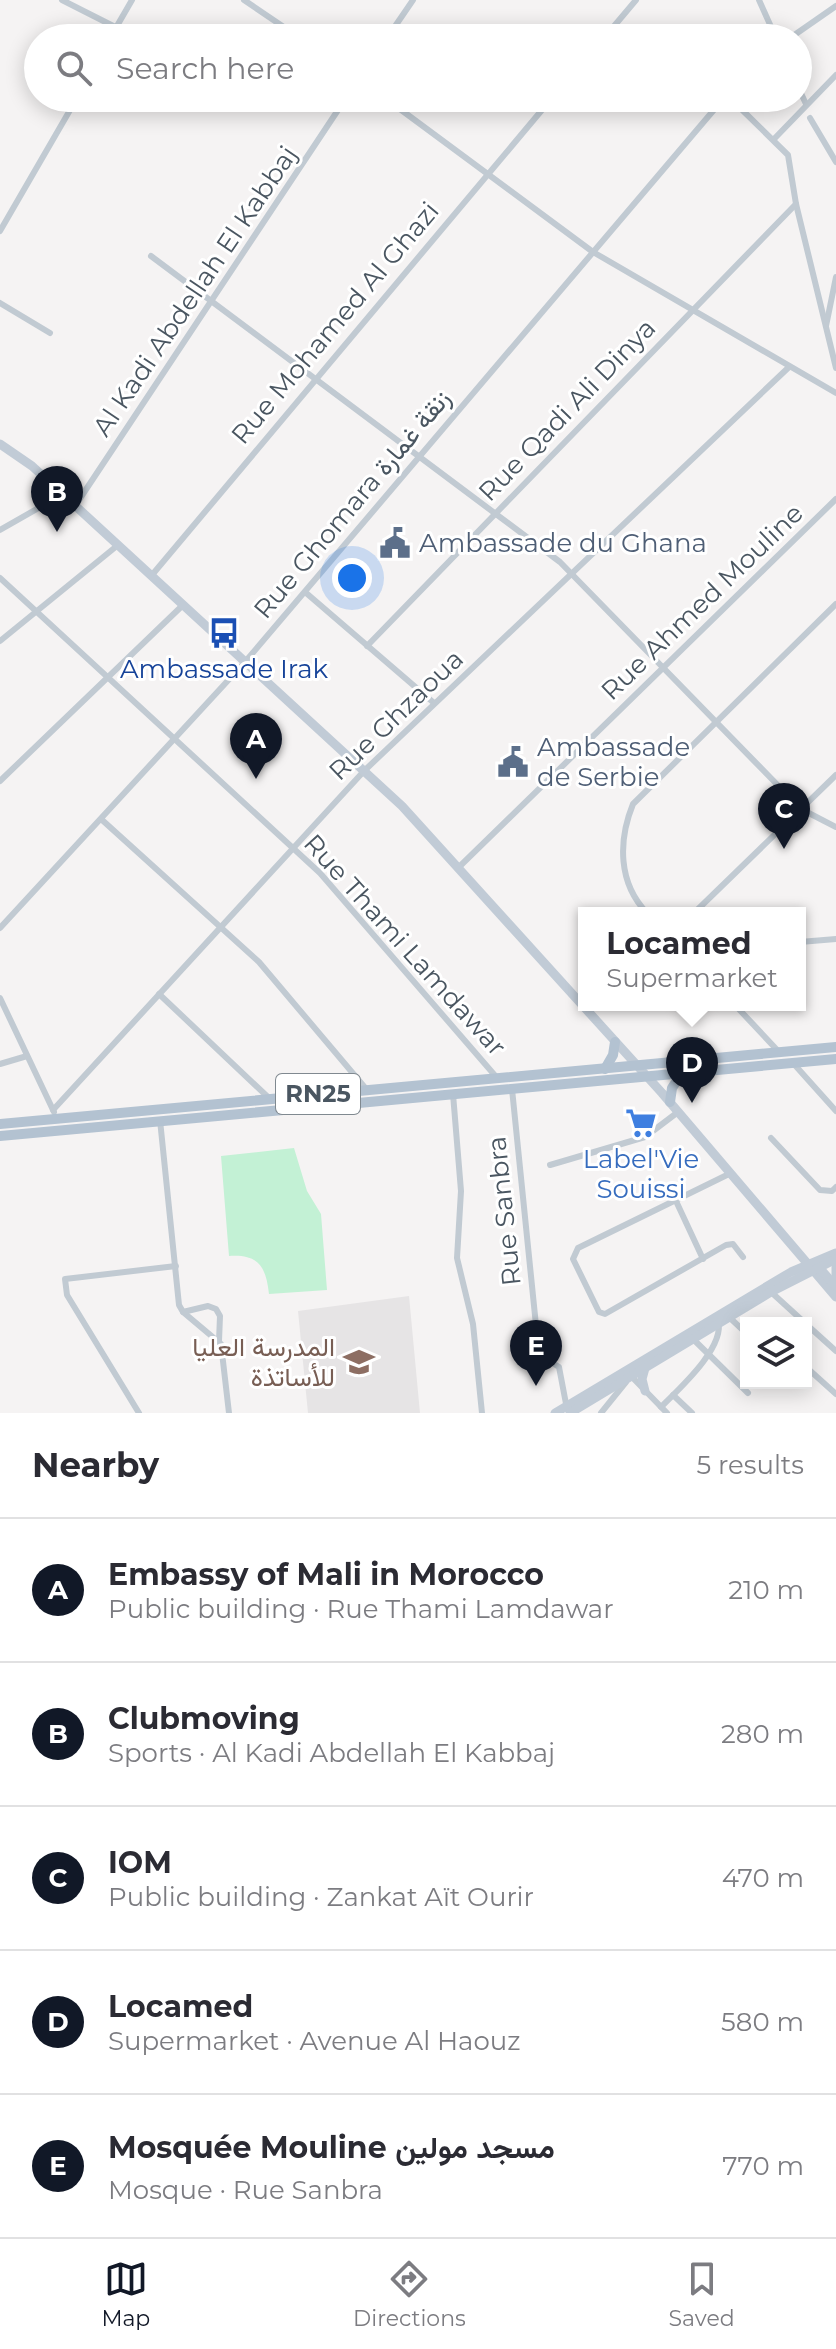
<!DOCTYPE html>
<meta charset="utf-8">
<style>
body{margin:0;font-family:Montserrat,Vazirmatn,sans-serif;background:#f7f7f7;color:#2b2b33}
.controls{position:absolute;right:24px;bottom:24px;display:grid;overflow:hidden;border-radius:0px;box-shadow:0 4px 20px #0003}
.controls button{width:72px;height:72px;display:grid;place-items:center;padding:0;border:0;border-bottom:2px solid #e1e1e2;background:#fff;color:#2b2b33;font:40px sans-serif}
.you{position:absolute;left:352px;top:578px;width:28px;height:28px;margin:-20px;border:6px solid #fff;border-radius:50%;background:#1a73e8;box-shadow:0 0 0 12px #1a73e833}
.badge{display:grid;place-items:center;width:52px;height:52px;border-radius:50%;background:#111827;color:#fff;font-size:26px;font-weight:700}
.pin{position:absolute;translate:-50% -66px;filter:drop-shadow(0 2px 4px #0008)}
.pin::after{content:'';position:absolute;top:42px;width:28px;height:24px;background:inherit;clip-path:polygon(0 0,100% 0,50% 100%)}
.popup{position:absolute;left:578px;top:907px;width:228px;height:104px;box-sizing:border-box;display:grid;place-content:center;border-radius:0px;background:#fff;filter:drop-shadow(0 2px 6px #0005);font-size:26px;white-space:nowrap;color:#7c7c81}
.popup b{font-size:30px;color:#2b2b33}
.popup::after{content:'';position:absolute;left:50%;top:100%;margin-left:-16px;border:16px solid transparent;border-top-color:#fff}
.list{margin:0;padding:0;list-style:none}
h2{display:flex;justify-content:space-between;align-items:center;height:104px;margin:0;padding:0 32px;font-size:34px}
h2 small{font-size:26px;font-weight:400;color:#7c7c81}
.list li{display:grid;grid-template-columns:52px 1fr auto;gap:24px;align-items:center;box-sizing:border-box;height:144px;padding:0 32px;border-top:2px solid #e1e1e2}
.list b{display:block;font-size:30px;white-space:nowrap}
.list p{margin:0;font-size:26px;white-space:nowrap;color:#7c7c81}
.list em{font-size:26px;font-style:normal;color:#7c7c81}
.icon{flex:none;width:44px;height:44px;fill:none;stroke:currentColor;stroke-width:2;stroke-linecap:round;stroke-linejoin:round}
.map{position:relative;flex:none;width:836px;height:1413px;overflow:hidden}
.search{position:absolute;background:#fff;box-shadow:0 4px 20px #0003;left:24px;right:24px;top:24px;height:88px;display:flex;align-items:center;gap:20px;box-sizing:border-box;padding:0 28px;border-radius:44px;color:#7c7c81;font-size:30px}
.sheet{height:824px;background:#fff}
nav{display:flex;justify-content:space-around;align-items:center;box-sizing:border-box;height:112px;border-top:2px solid #e1e1e2;background:#fff;font-size:22px;color:#7c7c81}
nav a{display:grid;justify-items:center;gap:4px}
nav .on{color:#111827}
.map>svg:first-child{display:block}
</style>
<div class="map">
<svg width="836" height="1413" viewBox="0 0 836 1413">
<rect width="100%" height="100%" fill="#f5f3f3"/>
<path fill="#e6e4e5" d="M409,1296L420,1413H308L298,1311Z"/>
<path fill="#c3f1d5" d="M294,1148L307,1191L321,1214L327,1290L269,1294C266,1267 259,1254 229,1256L221,1156Z"/>
<g fill="none" stroke-linecap="round" stroke-linejoin="round">
<g stroke="#c1cad2" stroke-width="6">
<path d="M62,0L137,38"/>
<path d="M244,0L300,38"/>
<path d="M759,0L776,38"/>
<path d="M110,38L132,0"/>
<path d="M387,38L413,0"/>
<path d="M604,38L636,0"/>
<path d="M790,38L836,6"/>
<path d="M798,87L806,104"/>
<path d="M385,98L593,252L836,393"/>
<path d="M730,98L788,155L796,204L836,368"/>
<path d="M810,118L836,162"/>
<path d="M775,138L836,75"/>
<path d="M0,231L77,98"/>
<path d="M151,256L560,562L801,809L836,827"/>
<path d="M0,303L50,333"/>
<path d="M826,326L836,277"/>
<path d="M75,506L346,98"/>
<path d="M0,530L63,494"/>
<path d="M152,575L552,98"/>
<path d="M0,578L320,873L498,1079"/>
<path d="M305,592L434,703"/>
<path d="M0,641L118,545"/>
<path d="M367,646L796,204"/>
<path d="M0,781L183,605"/>
<path d="M101,819L259,962L367,1090"/>
<path d="M458,868L836,499"/>
<path d="M647,913C618,883 618,841 633,804L836,604"/>
<path d="M694,913L836,775"/>
<path d="M0,928L245,662L724,98"/>
<path d="M800,942L836,939"/>
<path d="M159,994L270,1099"/>
<path d="M0,998L54,1112"/>
<path d="M735,1005L779,1052"/>
<path d="M793,1063L836,1111"/>
<path d="M0,1064L27,1056"/>
<path d="M512,1089L538,1345L543,1357L559,1367L567,1409"/>
<path d="M453,1094L461,1191L457,1258L473,1324L482,1413"/>
<path d="M53,1110L364,771L788,368"/>
<path d="M160,1120L179,1305L183,1312L221,1344L229,1413"/>
<path d="M771,1138L820,1190L832,1191L836,1187"/>
<path d="M550,1165L645,1137L678,1112"/>
<path d="M731,1173L578,1248L573,1259L599,1312L605,1314L726,1245L733,1244L743,1257"/>
<path d="M676,1201L703,1259"/>
<path d="M771,1292L805,1323"/>
<path d="M183,1312L208,1306L216,1309L220,1316L219,1341"/>
<path d="M729,1317L746,1333"/>
<path d="M806,1324L836,1351"/>
<path d="M692,1338L748,1393"/>
<path d="M806,1367L836,1394"/>
<path d="M630,1375L667,1413"/>
<path d="M673,1395L692,1413"/>
<path d="M661,1407C679,1389 726,1347 718,1320"/>
<path d="M139,1413L67,1295L65,1279L176,1266"/>
<path d="M601,1413L626,1382"/>
</g>
<g stroke="#c1cbd6" stroke-width="9">
<path d="M0,444L32,466L402,806L662,1093L836,1297"/>
<path d="M817,1265L836,1287"/>
<path d="M836,1286V1267"/>
<path d="M645,1368L642,1379L645,1391"/>
<path d="M555,1413L791,1272L836,1253"/>
<path d="M570,1413L771,1292L836,1259"/>
</g>
<g stroke="#b3c2d1" stroke-width="10">
<path d="M605,1069L613,1055L615,1042"/>
<path d="M670,1102L672,1088L682,1073"/>
<path d="M0,1124L836,1047"/>
<path d="M0,1136L836,1059"/>
</g>
</g>
<defs>
<symbol id="civic-bare" viewBox="-9 -9 18 18"><path d="M-.6-6.5H3V-4.5H.6V-3L4-1V1h2V6H-6V1h2V-1L-.6-3ZM-1.2 2.5V6h2.4V2.5Z" fill="#5c6f8a" stroke="#fff" stroke-width="2.5" paint-order="stroke"/></symbol>
<symbol id="bus-bare" viewBox="-9 -9 18 18"><path d="M-5-6H5V4H4V6H2V4H-2V6H-4V4H-5ZM-3.5-4V0h7V-4ZM-3.5 1.2v1.5H-2V1.2ZM2 1.2v1.5H3.5V1.2Z" fill="#1a4fb4" stroke="#fff" stroke-width="2.5" paint-order="stroke"/></symbol>
<symbol id="supermarket-bare" viewBox="-9 -9 18 18"><path d="M-6-5.5h2.5l.6 2H6L4.5 2H-2.5L-4.4-4H-6ZM-1.5 3.2a1.3 1.3 0 1 0 .1 0ZM3 3.2a1.3 1.3 0 1 0 .1 0Z" fill="#3f7fe0" stroke="#fff" stroke-width="2.5" paint-order="stroke"/></symbol>
<symbol id="university-bare" viewBox="-9 -9 18 18"><path d="M0-5L7-2L0 1L-7-2ZM-4 1L0 2.5L4 1V4Q0 6-4 4Z" fill="#8d6e63" stroke="#fff" stroke-width="2.5" paint-order="stroke"/></symbol>
</defs>
<g fill-rule="evenodd">
<use href="#civic-bare" x="373" y="521" width="44" height="44"/>
<use href="#bus-bare" x="202" y="611" width="44" height="44"/>
<use href="#civic-bare" x="491" y="740" width="44" height="44"/>
<use href="#supermarket-bare" x="619" y="1101" width="44" height="44"/>
<use href="#university-bare" x="337" y="1340" width="44" height="44"/>
</g>
<g text-anchor="middle" stroke-width="6" stroke-linejoin="round" paint-order="stroke">
<rect fill="#fff" stroke="#808990" stroke-width="2" x="276" y="1074" width="84" height="40" rx="6"/>
<g font-size="24" font-weight="bold" fill="#4a5661">
<text x="318" y="1102">RN25</text>
</g>
<g font-size="26" fill="#4a5661" stroke="#fff">
<text transform="translate(195 291) rotate(-56)" y="9">Al Kadi Abdellah El Kabbaj</text>
<text transform="translate(335 323) rotate(-50)" y="9">Rue Mohamed Al Ghazi</text>
<text transform="translate(567 410) rotate(-46)" y="9">Rue Qadi Ali Dinya</text>
<text transform="translate(352 504) rotate(-50)" y="9">Rue Ghomara زنقة غمارة</text>
<text transform="translate(702 602) rotate(-44)" y="9">Rue Ahmed Mouline</text>
<text transform="translate(396 715) rotate(-44)" y="9">Rue Ghzaoua</text>
<text transform="translate(405 945) rotate(48)" y="9">Rue Thami Lamdawar</text>
<text transform="translate(504 1211) rotate(-96)" y="9">Rue Sanbra</text>
</g>
<g font-size="26" fill="#4e5e75" stroke="#fff" text-anchor="start">
<text x="419" y="552">Ambassade du Ghana</text>
<text x="537" y="756">Ambassade<tspan x="537" dy="30">de Serbie</tspan></text>
</g>
<g font-size="26" fill="#164399" stroke="#fff">
<text x="224" y="678">Ambassade Irak</text>
</g>
<g font-size="26" fill="#366cbe" stroke="#fff">
<text x="641" y="1168">Label'Vie<tspan x="641" dy="30">Souissi</tspan></text>
</g>
<g font-size="26" fill="#785e54" stroke="#fff" text-anchor="end">
<text x="335" y="1356">المدرسة العليا<tspan x="335" dy="30">للأساتذة</tspan></text>
</g>
</g>
</svg>
<div class="controls">
<button><svg class="icon" aria-label="layers" viewBox="0 0 24 24"><path d="M12 4l9 5-9 5-9-5zM3 14l9 5 9-5"/></svg></button>
</div>
<div class="you"></div>
<div class="pin badge" style="left:256px;top:779px">A</div>
<div class="pin badge" style="left:57px;top:532px">B</div>
<div class="pin badge" style="left:784px;top:849px">C</div>
<div class="pin badge" style="left:692px;top:1103px">D</div>
<div class="popup"><b>Locamed</b>Supermarket</div>
<div class="pin badge" style="left:536px;top:1386px">E</div>
<div class="search"><svg class="icon" aria-label="search" viewBox="0 0 24 24"><circle cx="10" cy="10" r="6"/><path d="M15 15l6 6"/></svg>Search here</div>
</div>
<section class="sheet">
<h2>Nearby<small>5 results</small></h2>
<ul class="list">
<li><span class="badge">A</span><div><b>Embassy of Mali in Morocco</b><p>Public building · Rue Thami Lamdawar</p></div><em>210 m</em></li>
<li><span class="badge">B</span><div><b>Clubmoving</b><p>Sports · Al Kadi Abdellah El Kabbaj</p></div><em>280 m</em></li>
<li><span class="badge">C</span><div><b>IOM</b><p>Public building · Zankat Aït Ourir</p></div><em>470 m</em></li>
<li><span class="badge">D</span><div><b>Locamed</b><p>Supermarket · Avenue Al Haouz</p></div><em>580 m</em></li>
<li><span class="badge">E</span><div><b>Mosquée Mouline مسجد مولين</b><p>Mosque · Rue Sanbra</p></div><em>770 m</em></li>
</ul>
</section>
<nav>
<a class="on"><svg class="icon" aria-label="map" viewBox="0 0 24 24"><path d="M3 6l6-2 6 2 6-2v14l-6 2-6-2-6 2zM9 4v14M15 6v14"/></svg>Map</a>
<a><svg class="icon" aria-label="directions" viewBox="0 0 24 24"><path d="M12 3l9 9-9 9-9-9zM9 14v-3h6M13 9l2 2-2 2"/></svg>Directions</a>
<a><svg class="icon" aria-label="saved" viewBox="0 0 24 24"><path d="M7 4h10v16l-5-4-5 4z"/></svg>Saved</a>
</nav>
